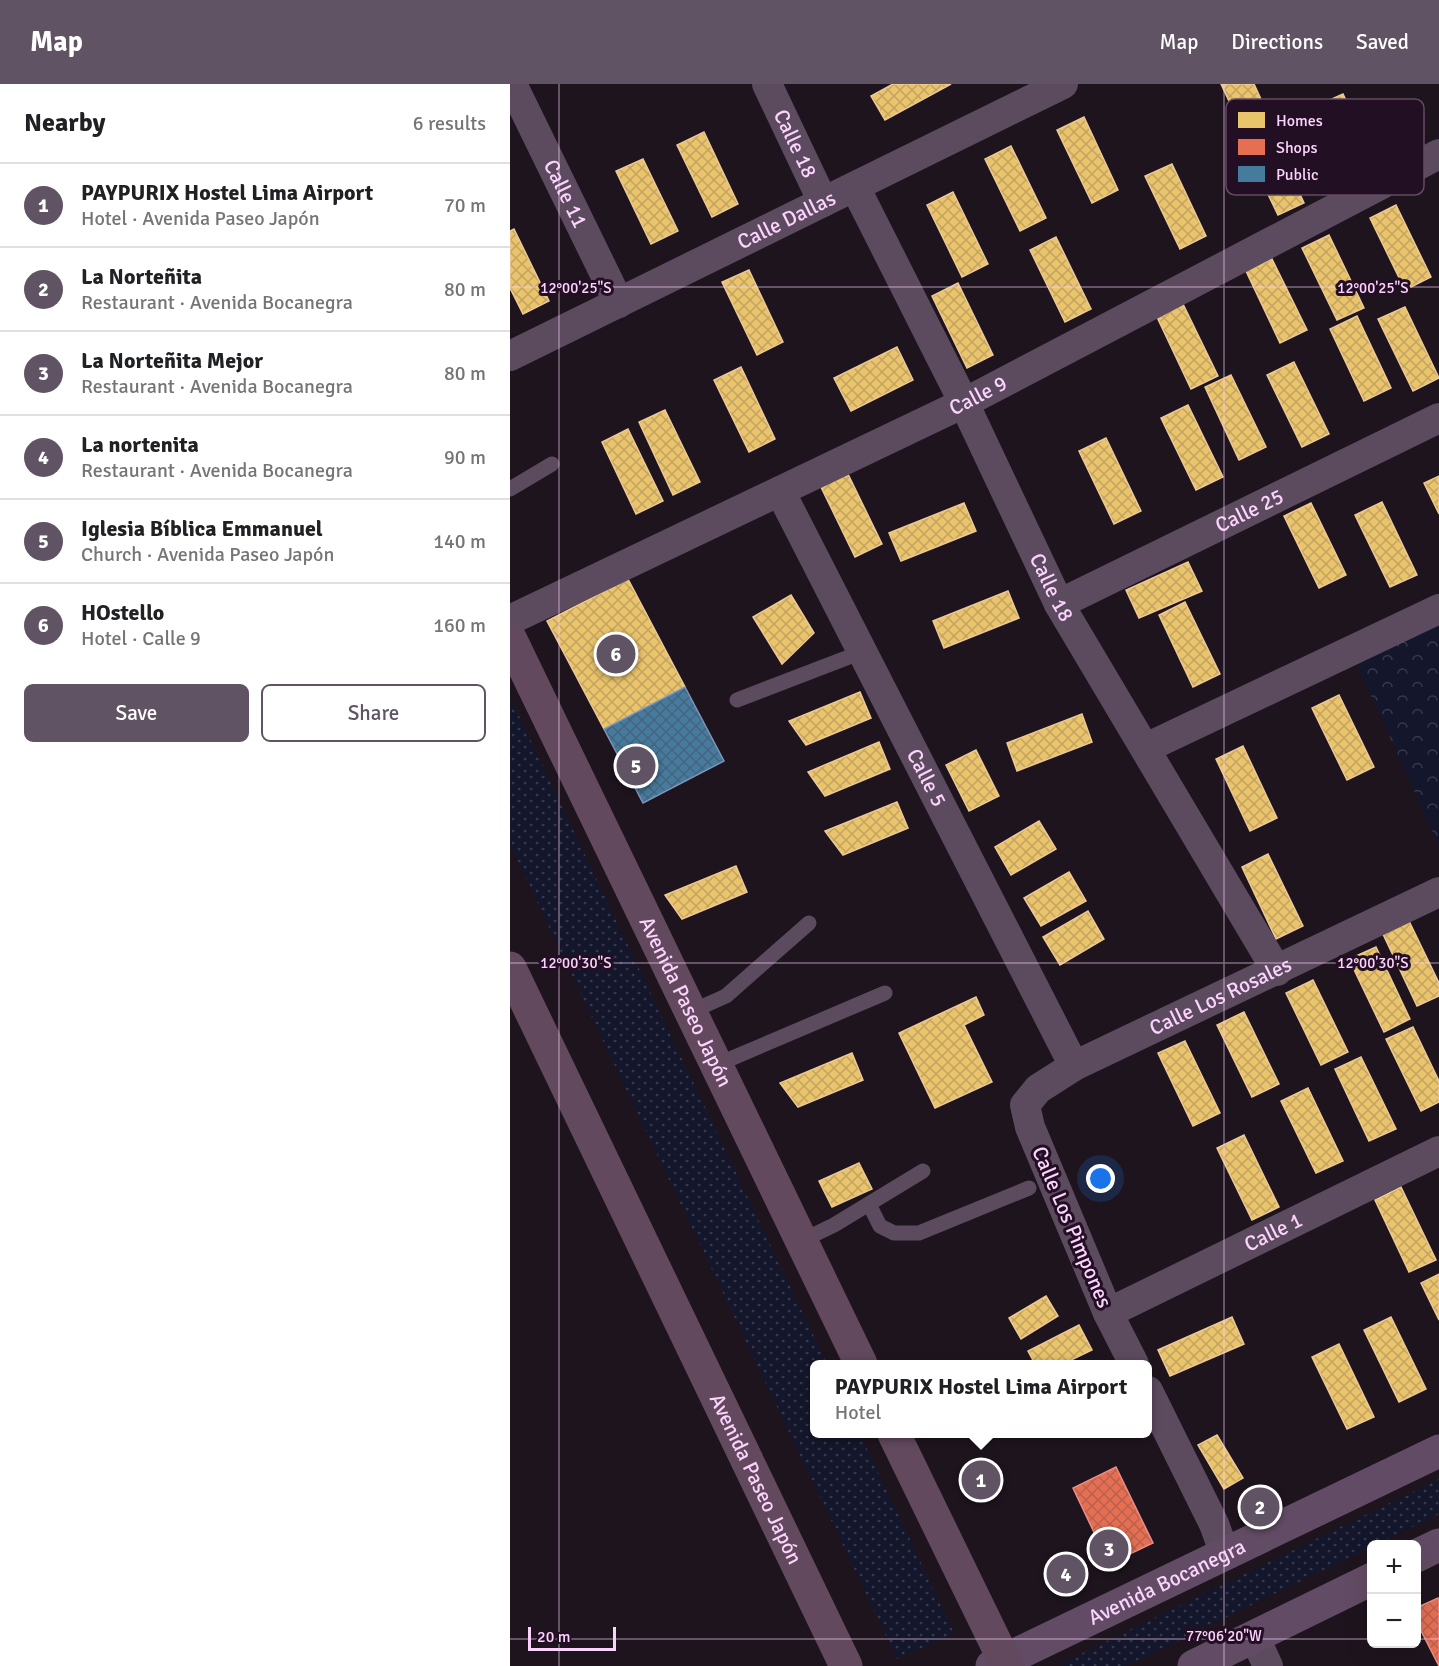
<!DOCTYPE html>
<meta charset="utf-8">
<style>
body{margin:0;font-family:Signika,sans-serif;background:#f2f2f2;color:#202124}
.controls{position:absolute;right:18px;bottom:18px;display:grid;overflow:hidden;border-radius:9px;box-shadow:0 6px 24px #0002}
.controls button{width:54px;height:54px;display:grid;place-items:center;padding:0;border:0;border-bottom:2px solid #e0e0e0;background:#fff;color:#202124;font:30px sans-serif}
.scale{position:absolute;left:18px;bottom:15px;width:88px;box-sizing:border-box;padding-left:6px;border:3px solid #fbd3fd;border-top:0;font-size:16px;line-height:21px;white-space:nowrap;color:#fbd3fd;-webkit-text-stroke:4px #230f23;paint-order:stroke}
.you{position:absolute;left:591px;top:1095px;width:21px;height:21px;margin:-15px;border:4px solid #fff;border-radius:50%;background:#1a73e8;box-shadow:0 0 0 9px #1a73e833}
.badge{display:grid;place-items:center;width:39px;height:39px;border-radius:50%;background:#605363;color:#fff;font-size:20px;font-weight:700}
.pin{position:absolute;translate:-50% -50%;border:3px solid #fff;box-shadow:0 2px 6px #0006}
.popup{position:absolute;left:300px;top:1276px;width:342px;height:78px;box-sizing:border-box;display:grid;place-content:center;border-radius:9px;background:#fff;filter:drop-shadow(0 2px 4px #0005);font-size:20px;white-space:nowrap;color:#757577}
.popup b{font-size:22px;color:#202124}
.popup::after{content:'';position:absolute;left:50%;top:100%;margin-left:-12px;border:12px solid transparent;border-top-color:#fff}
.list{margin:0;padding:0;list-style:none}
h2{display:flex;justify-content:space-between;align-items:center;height:78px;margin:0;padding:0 24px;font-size:26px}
h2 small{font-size:20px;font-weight:400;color:#757577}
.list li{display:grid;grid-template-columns:39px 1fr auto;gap:18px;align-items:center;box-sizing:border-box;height:84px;padding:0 24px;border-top:2px solid #e0e0e0}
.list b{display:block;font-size:22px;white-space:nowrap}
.list p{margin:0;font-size:20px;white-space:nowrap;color:#757577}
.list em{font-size:20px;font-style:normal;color:#757577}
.actions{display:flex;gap:12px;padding:18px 24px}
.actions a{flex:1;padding:14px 0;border:2px solid #605363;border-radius:9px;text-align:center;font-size:21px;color:#605363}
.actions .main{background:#605363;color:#fff}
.map{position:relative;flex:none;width:929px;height:1582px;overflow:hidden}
header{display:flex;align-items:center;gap:36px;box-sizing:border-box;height:84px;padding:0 30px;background:#605363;color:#fff}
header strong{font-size:28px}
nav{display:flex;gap:33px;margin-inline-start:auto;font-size:21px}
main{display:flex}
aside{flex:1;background:#fff}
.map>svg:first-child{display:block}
</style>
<header>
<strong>Map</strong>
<nav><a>Map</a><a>Directions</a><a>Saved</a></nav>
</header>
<main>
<aside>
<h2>Nearby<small>6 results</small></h2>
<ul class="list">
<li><span class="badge">1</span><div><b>PAYPURIX Hostel Lima Airport</b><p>Hotel · Avenida Paseo Japón</p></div><em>70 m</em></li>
<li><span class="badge">2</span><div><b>La Norteñita</b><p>Restaurant · Avenida Bocanegra</p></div><em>80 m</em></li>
<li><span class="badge">3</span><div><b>La Norteñita Mejor</b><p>Restaurant · Avenida Bocanegra</p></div><em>80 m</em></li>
<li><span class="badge">4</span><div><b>La nortenita</b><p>Restaurant · Avenida Bocanegra</p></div><em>90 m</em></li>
<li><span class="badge">5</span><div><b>Iglesia Bíblica Emmanuel</b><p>Church · Avenida Paseo Japón</p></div><em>140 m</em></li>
<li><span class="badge">6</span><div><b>HOstello</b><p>Hotel · Calle 9</p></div><em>160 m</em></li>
</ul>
<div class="actions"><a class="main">Save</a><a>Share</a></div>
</aside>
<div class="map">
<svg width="929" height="1582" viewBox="0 0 929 1582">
<defs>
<pattern id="grass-dots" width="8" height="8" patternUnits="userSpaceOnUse" patternTransform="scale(1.5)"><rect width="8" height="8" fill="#14172b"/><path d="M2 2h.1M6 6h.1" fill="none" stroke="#37384b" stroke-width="1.8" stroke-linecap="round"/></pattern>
<pattern id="park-crowns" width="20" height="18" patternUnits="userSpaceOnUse" patternTransform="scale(1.5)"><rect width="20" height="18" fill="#14172b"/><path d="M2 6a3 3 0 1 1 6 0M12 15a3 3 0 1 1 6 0" fill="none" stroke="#37384b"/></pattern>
<pattern id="homes-cross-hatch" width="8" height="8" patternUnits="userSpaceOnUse" patternTransform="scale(1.5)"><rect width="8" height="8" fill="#e9c46a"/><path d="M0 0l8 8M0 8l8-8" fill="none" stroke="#c2a362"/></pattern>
<pattern id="shops-cross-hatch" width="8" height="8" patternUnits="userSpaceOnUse" patternTransform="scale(1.5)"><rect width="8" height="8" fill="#e76f51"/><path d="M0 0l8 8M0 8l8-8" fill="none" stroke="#b86150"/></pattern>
<pattern id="public-cross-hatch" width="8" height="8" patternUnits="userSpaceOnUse" patternTransform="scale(1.5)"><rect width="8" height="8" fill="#457b9d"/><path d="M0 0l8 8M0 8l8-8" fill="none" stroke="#47637d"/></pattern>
</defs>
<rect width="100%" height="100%" fill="#1e141e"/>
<g fill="url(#grass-dots)">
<path d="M0,613L317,1280H304V1350H350L444,1549L387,1575L0,761Z"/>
<path d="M929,1395V1430L616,1582H553L552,1579Z"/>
</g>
<path fill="url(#park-crowns)" d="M929,538V762L845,576Z"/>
<g fill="url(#homes-cross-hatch)" stroke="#eec896" stroke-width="1.5">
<path d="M383,0H441L375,36L361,12Z"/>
<path d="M711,0H744L760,35L734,49Z"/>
<path d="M833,10L868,82L841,94L806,22Z"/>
<path d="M574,33L608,106L582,119L547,46Z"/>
<path d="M760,46L794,119L768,131L733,59Z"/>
<path d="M194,48L228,120L202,133L167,61Z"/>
<path d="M501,62L536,134L510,147L475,75Z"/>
<path d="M133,75L168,147L141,160L106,87Z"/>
<path d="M662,80L696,152L670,165L635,92Z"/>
<path d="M443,108L478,180L452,193L417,121Z"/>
<path d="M886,121L921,193L895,206L860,134Z"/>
<path d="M4,145L39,217L13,230L0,204V147Z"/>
<path d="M819,151L854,224L827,236L792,164Z"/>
<path d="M546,153L581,225L555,238L520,166Z"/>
<path d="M762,175L797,246L770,259L736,187Z"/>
<path d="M239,186L273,258L247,271L212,198Z"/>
<path d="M448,199L483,271L457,284L422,212Z"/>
<path d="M673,220L708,292L681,305L647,233Z"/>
<path d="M895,223L929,294L903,307L868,235Z"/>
<path d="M847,232L881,304L854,317L820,245Z"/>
<path d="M387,263L403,296L341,327L324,294Z"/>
<path d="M784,278L819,350L792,363L757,291Z"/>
<path d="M231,283L265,355L239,368L204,296Z"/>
<path d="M721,291L756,363L729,376L695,303Z"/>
<path d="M678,321L713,393L686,406L651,334Z"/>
<path d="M155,326L190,398L163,411L129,338Z"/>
<path d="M118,345L153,417L126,430L92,358Z"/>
<path d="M596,354L631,427L604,440L569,367Z"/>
<path d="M337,388L372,460L345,473L310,401Z"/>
<path d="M929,392V430L914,399Z"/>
<path d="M872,418L907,491L880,503L845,431Z"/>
<path d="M454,419L466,447L391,477L379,449Z"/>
<path d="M801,419L836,491L809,504L774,432Z"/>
<path d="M678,478L692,507L629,534L616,506Z"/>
<path d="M118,495L175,603L94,645L37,537Z"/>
<path d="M498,507L509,534L434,564L423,537Z"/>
<path d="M281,511L304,549L272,580L243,533Z"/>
<path d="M675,518L710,590L683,603L649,531Z"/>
<path d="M350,608L361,634L296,661L279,637Z"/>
<path d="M829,611L864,683L837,696L802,624Z"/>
<path d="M572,630L582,658L507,687L497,659Z"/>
<path d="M369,658L380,685L315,712L298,688Z"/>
<path d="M733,662L767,734L740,747L706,675Z"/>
<path d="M466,666L489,712L459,727L436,681Z"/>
<path d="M387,718L398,744L333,771L315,747Z"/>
<path d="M529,737L546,765L501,791L485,763Z"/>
<path d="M758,770L793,842L766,855L732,783Z"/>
<path d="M226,782L237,808L172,835L155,811Z"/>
<path d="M559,788L576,817L531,842L514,814Z"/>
<path d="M578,827L594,855L550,881L533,853Z"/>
<path d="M899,837L929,899V912L907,922L873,850Z"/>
<path d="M866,863L900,935L874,948L839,875Z"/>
<path d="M803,896L838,968L811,981L776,909Z"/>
<path d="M466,913L474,931L454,941L482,998L425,1024L389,949Z"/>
<path d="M734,928L769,1000L742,1013L707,941Z"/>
<path d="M903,943L929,997V1018L911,1027L876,955Z"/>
<path d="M675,957L710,1029L683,1042L648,969Z"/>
<path d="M342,969L353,996L288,1023L270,999Z"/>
<path d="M851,973L886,1045L859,1057L825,985Z"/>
<path d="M798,1004L833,1077L806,1089L771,1017Z"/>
<path d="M734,1051L769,1123L742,1136L707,1064Z"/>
<path d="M349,1079L362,1105L322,1123L309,1097Z"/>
<path d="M891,1103L926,1176L899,1188L865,1116Z"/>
<path d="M929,1190V1236L911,1199Z"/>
<path d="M536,1212L548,1232L511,1255L499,1234Z"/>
<path d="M722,1233L734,1260L660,1292L648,1266Z"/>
<path d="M881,1233L916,1305L889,1318L854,1246Z"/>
<path d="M569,1241L582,1266L553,1280H525L518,1267Z"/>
<path d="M829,1260L864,1333L837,1345L802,1273Z"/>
<path d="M707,1351L733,1394L714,1405L688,1361Z"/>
</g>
<g fill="url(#shops-cross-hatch)" stroke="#ed8d85" stroke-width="1.5">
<path d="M606,1383L643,1459L599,1480L563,1404Z"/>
<path d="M928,1514L929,1517V1582L906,1537V1524Z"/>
</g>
<path fill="url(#public-cross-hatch)" stroke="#7c95ba" stroke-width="1.5" d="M175,603L214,677L133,719L94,645Z"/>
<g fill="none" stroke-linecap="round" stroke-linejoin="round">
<g stroke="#5c4a5f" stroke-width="15">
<path d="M0,405L42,380"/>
<path d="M227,616L352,568"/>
<path d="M180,928L216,912L299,839"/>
<path d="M206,981L375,909"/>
<path d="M359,1120L370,1142L384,1149H409L519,1104"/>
<path d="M291,1157L324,1141L413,1087"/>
</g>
<g stroke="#5c4a5f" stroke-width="30">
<path id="s1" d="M2,0L109,219"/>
<path id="s2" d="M257,0L313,118"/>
<path id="s3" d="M345,103L454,319L549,520L767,887"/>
<path id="s4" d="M0,272L553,0"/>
<path id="s5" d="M270,407L564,982"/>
<path id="s6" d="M549,520L929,334"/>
<path id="s7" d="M0,536L454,319L929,70"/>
<path d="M636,664L929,525"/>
<path id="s8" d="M598,1229L929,1067"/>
<path id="s9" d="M624,1280L598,1229L520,1043L515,1021L528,1005L564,982L929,808"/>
<path d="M638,1307L704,1440L715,1470"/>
<path d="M744,1552L758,1582"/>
</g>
<g stroke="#624c65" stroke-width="33">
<path d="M906,1472L929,1461"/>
<path id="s10" d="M482,1582L929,1367"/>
<path d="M684,1582L862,1495"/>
</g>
<g stroke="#62495d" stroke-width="33">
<path id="s11" d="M0,554L351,1280"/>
<path id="s12" d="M0,884L336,1582"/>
<path d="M384,1350L497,1582"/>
</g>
</g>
<path fill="none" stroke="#fbd3fd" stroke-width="1.5" stroke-opacity="0.45" d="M49,0V1582M714,0V1582M0,203H929M0,879H929M0,1555H862M906,1555H929"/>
<g text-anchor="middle" stroke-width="6" stroke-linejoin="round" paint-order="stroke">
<g font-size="21" fill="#fbd3fd" stroke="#230f23">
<text dy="7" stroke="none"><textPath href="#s2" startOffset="66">Calle 18</textPath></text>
<text dy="7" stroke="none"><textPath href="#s1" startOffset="122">Calle 11</textPath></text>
<text dy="7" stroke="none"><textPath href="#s4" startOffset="308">Calle Dallas</textPath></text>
<text dy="7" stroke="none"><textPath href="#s7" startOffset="519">Calle 9</textPath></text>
<text dy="7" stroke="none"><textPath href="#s6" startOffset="212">Calle 25</textPath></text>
<text dy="7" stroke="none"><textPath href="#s3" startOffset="446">Calle 18</textPath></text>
<text dy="7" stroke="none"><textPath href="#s5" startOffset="322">Calle 5</textPath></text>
<text dy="7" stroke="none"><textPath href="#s9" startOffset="507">Calle Los Rosales</textPath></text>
<text dy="7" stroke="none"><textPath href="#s11" startOffset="404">Avenida Paseo Japón</textPath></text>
<text transform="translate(562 1143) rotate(67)" y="7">Calle Los Pimpones</text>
<text dy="7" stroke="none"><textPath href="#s8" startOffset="184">Calle 1</textPath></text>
<text dy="7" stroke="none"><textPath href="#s12" startOffset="567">Avenida Paseo Japón</textPath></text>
<text dy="7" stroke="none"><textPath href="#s10" startOffset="194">Avenida Bocanegra</textPath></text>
</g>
</g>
<rect x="716" y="15" width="198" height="96" rx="9" fill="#230f23" stroke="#644a64" stroke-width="1.5"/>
<rect x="728" y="28" width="27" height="16" fill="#e9c46a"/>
<rect x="728" y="55" width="27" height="16" fill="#e76f51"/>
<rect x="728" y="82" width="27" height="16" fill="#457b9d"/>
<g font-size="16" fill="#fbd3fd">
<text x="766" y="42">Homes</text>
<text x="766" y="69">Shops</text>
<text x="766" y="96">Public</text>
</g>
<g font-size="15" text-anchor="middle" fill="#fbd3fd" stroke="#230f23" stroke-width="6" stroke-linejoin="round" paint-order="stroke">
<text x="66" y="209">12°00'25"S</text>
<text x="863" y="209">12°00'25"S</text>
<text x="66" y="884">12°00'30"S</text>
<text x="863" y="884">12°00'30"S</text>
<text x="714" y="1557">77°06'20"W</text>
</g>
</svg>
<div class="controls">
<button>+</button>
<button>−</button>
</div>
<div class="scale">20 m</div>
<div class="you"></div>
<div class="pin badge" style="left:471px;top:1396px">1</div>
<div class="popup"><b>PAYPURIX Hostel Lima Airport</b>Hotel</div>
<div class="pin badge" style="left:750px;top:1423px">2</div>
<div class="pin badge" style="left:599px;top:1465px">3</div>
<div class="pin badge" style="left:556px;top:1490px">4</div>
<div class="pin badge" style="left:126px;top:682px">5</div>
<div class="pin badge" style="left:106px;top:570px">6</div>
</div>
</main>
